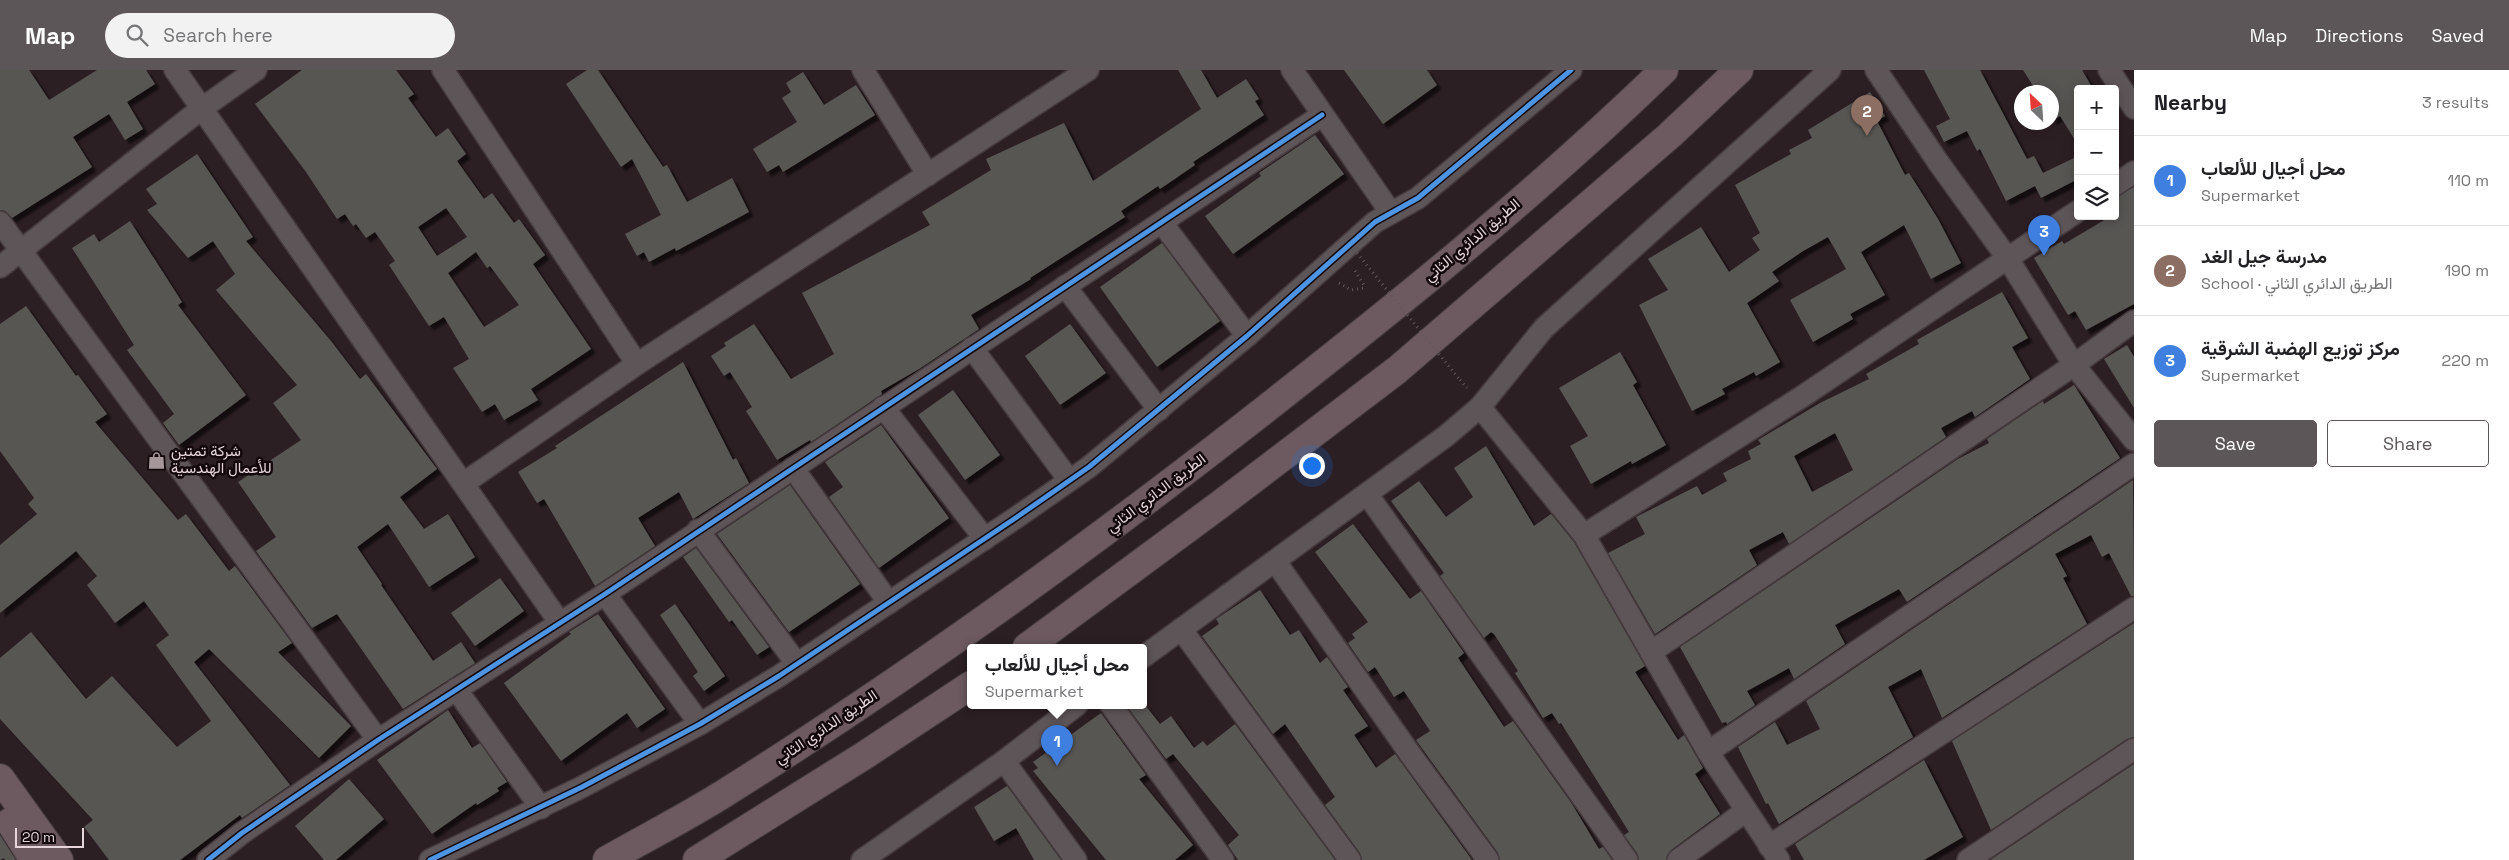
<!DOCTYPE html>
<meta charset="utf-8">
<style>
body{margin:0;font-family:"Space Grotesk",Vazirmatn,sans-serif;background:#f2f2f2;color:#202124}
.controls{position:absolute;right:15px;top:15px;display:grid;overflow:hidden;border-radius:5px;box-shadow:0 2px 12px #0003}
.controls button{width:45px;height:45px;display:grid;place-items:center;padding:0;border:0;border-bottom:1px solid #e0e0e0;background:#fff;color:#202124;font:25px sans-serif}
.compass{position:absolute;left:2014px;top:15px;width:45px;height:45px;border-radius:50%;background:#fff;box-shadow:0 2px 12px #0003;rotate:335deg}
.scale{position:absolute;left:15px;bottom:12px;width:69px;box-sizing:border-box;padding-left:5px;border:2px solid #e6d6da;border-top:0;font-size:14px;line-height:18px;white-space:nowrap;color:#e6d6da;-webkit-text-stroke:4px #12080b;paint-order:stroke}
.you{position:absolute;left:1311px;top:395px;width:18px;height:18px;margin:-12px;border:4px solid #fff;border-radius:50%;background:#1a73e8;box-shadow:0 0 0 8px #1a73e833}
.badge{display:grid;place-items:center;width:32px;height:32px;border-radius:50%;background:#5c5659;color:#fff;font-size:16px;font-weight:700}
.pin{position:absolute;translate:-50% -41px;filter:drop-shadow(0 1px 2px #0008)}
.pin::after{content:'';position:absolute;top:26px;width:18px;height:15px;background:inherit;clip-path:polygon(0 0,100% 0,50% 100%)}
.popup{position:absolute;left:967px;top:574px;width:180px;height:65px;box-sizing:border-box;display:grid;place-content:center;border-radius:5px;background:#fff;filter:drop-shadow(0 1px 4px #0005);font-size:16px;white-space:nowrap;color:#757577}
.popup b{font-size:19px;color:#202124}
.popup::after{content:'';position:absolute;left:50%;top:100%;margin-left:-10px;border:10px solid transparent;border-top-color:#fff}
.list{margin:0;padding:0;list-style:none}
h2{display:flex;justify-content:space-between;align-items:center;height:65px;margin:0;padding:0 20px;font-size:21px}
h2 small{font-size:16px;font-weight:400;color:#757577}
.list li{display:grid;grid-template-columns:32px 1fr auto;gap:15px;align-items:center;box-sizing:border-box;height:90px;padding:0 20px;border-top:1px solid #e0e0e0}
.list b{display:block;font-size:19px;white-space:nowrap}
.list p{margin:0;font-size:16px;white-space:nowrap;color:#757577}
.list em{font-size:16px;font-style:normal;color:#757577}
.actions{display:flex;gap:10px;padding:15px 20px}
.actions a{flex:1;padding:11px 0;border:1px solid #5c5659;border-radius:5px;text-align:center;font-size:18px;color:#5c5659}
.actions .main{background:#5c5659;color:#fff}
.icon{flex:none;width:28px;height:28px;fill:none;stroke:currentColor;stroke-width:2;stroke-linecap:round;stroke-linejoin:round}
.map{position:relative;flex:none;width:2134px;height:790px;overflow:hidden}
header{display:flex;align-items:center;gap:30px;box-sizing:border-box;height:70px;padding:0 25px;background:#5c5659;color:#fff}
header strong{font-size:24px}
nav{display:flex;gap:28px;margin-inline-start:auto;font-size:18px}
.search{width:350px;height:45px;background:#f2f2f2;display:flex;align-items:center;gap:12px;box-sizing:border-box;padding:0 18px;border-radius:28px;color:#757577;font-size:19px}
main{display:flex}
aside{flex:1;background:#fff}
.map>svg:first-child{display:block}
</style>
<header>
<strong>Map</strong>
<div class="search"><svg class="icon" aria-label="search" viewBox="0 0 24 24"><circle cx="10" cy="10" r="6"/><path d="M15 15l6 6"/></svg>Search here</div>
<nav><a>Map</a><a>Directions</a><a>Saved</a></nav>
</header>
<main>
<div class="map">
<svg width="2134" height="790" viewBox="0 0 2134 790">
<defs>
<filter id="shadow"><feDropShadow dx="4.5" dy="4.5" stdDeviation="1" flood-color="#0009"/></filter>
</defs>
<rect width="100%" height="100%" fill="#2c1f23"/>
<g fill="#595653" fill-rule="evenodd" filter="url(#shadow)">
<path d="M0,0H29L49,30L97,0H146L155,14L127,32L143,59L125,70L109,44L73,67L92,97L12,148L5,141L0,140Z"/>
<path d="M302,0H396L414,24L408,28L436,67L448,58L466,84L457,91L484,129L492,123L514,153L519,149L545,185L533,194L591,279L531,319L538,330L504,350L495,334L482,342L453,298L469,289L444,247L429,256L389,195L395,191L375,162L366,168L356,154L353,156L345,144L337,149L306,102L255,34ZM446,138L467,167L437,186L418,157ZM476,182L487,198L490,196L519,235L484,257L448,203Z"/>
<path d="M587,0H598L663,97L667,95L687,132L732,108L749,142L676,181L675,178L649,192L644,182L637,186L625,164L661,145L632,89L621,97L566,14Z"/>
<path d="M1178,0H1201L1217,28L1246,9L1259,29L1255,31L1264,45L1193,92L1195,95L1160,119L1158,116L1121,141L1125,147L1030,208L1031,209L971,245L979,259L919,299L881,321L882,324L811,372L810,370L777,390L746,341L752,337L730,302L724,306L711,286L726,276L724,273L754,254L791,309L834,284L802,223L930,155L922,142L991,100L986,89L1064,53L1093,111L1201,39Z"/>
<path d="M1344,0H1427L1437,15L1383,54Z"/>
<path d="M1924,0H1980L2027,89L2034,86L2043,103L2078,86V109L2041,128L2035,116L2006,131L1980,79L1977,81L1967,61L1944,72L1936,56L1950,49Z"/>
<path d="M2023,0H2082L2093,19H2078V75L2060,46L2052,51V22H2037Z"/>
<path d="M803,2L824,35L856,15L875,45L783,102L779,95L767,102L753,79L797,52L782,28L791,22L786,13Z"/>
<path d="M1870,22L1885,46L1877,51L1905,105L1909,103L1938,149L1961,193L1931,209L1904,155L1861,182L1885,225L1850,244L1853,249L1813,272L1790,230L1846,199L1828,167L1803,181L1772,202L1779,211L1747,233L1780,292L1756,306L1754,302L1722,319L1725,324L1692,341L1639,235L1668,220L1648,189L1701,157L1729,202L1760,180L1752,168L1760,163L1735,115L1791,84L1789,80L1812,68L1808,60Z"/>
<path d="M1315,65L1344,104L1233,184L1205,146L1261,106L1259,103Z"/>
<path d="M197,84L253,167L246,171L331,271L360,309L366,304L437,399L400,427L424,459L448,444L475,487L429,517L388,454L357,477L382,514L381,515L433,591L461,572L475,593L403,639L337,544L312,558L256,481L276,467L238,412L301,370L273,333L297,315L216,220L235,204L213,171L188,188L147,140L157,134L146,119Z"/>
<path d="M2134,117V234L2086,260L2075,241L2068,245L2034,188L2062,171L2064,174L2111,146H2119L2115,139V127Z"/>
<path d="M130,151L182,232L178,235L246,325L179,375L163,353L174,344L127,280L134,275L72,178L94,164L99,172Z"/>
<path d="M1162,173L1220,251L1157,297L1100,217Z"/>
<path d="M2002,222L2028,268L2012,277L2030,309L1975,347L1972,341L1941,358L1946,367L1789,474L1783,462L1749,480L1757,495L1655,564L1608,483L1645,464L1636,447L1697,416L1702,425L1727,411L1723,403L1751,389L1748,381L1761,374L1758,370L1820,333L1869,309L1866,304L1919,274L1917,270ZM1835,363L1853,400L1812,422L1794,386Z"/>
<path d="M26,236L76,306L78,305L107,344L95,352L178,450L186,444L229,501L235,496L292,573L278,582L351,656L319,688L209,579L194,592L290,715L242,748L240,745L180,790H109L84,757L93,750L0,649V588L31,562L86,629L112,606L177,677L211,651L156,575L169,565L144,531L115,553L87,515L97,506L76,481L0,543V475L37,444L28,434L34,428L0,381V254Z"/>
<path d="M1070,254L1106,303L1060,335L1025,286Z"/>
<path d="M2127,275L2134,287V338L2104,289Z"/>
<path d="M1620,282L1637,312L1633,315L1666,375L1632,394L1631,391L1591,414L1570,376L1588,366L1559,318Z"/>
<path d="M683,292L733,390L736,388L749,413L693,449L679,422L638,448L655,476L595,516L544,429L537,433L518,402L557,378L555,376Z"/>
<path d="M2074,315L2120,388L1907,532L1899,519L1835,555L1845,574L1794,609L1789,598L1747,621L1755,635L1727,654L1726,652L1722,653L1680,577L1958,389L1989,373L1987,369L2043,331L2044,334Z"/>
<path d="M953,320L1000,385L965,410L918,345Z"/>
<path d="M881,355L949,448L879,498L829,427L843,417L825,392Z"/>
<path d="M1486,376L1534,456L1551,444L1574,472L1645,596L1635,602L1678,670L1684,665L1703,698L1695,704L1720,744L1671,780L1666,790H1639L1637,783L1624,765L1629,762L1561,653L1559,654L1552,643L1543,648L1515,603L1518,601L1494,564L1491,562L1484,568L1440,506L1444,503L1391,431L1419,411L1446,447L1473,427L1454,398Z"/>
<path d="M2133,410L2134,526H2131L2109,483L2102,487L2091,465L2055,484L2067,506L2063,508L2087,554L1942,648L1921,599L1888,617L1913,667L1779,754L1768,733L1766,734L1738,677L1775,652L1787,675L1820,659L1806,631Z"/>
<path d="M790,415L860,514L789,562L717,464Z"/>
<path d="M1353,454L1410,529L1421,521L1464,583L1458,588L1504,657L1513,651L1572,734L1599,779L1603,777L1612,790H1500L1498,783L1416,670L1430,661L1404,621L1394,627L1375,597L1368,602L1348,573L1355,568L1352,564L1368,552L1315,482Z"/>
<path d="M696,478L769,577L757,585L732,550L729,552L683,487Z"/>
<path d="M500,508L524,541L475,576L451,543Z"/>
<path d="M1260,520L1290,565L1299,560L1320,593L1327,587L1348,617L1343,620L1368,656L1354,665L1376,698L1395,684L1472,790H1362L1360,783L1325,735L1335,727L1285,654L1273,664L1202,566L1219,554L1216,549Z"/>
<path d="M675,534L725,606L704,621L693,606L698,602L660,545Z"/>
<path d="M598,544L665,639L637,658L627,643L561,691L504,613L571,564L569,562Z"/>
<path d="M2134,553V667L2127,669L1991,760L1952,671Z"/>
<path d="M1126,635H1145L1160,654L1171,646L1194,678L1203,671L1207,676L1235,654L1335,790H1238L1228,775L1239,765L1173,684L1166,689Z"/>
<path d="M448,640L472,678L480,673L507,712L497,718L499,721L477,735L476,733L432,764L377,690Z"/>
<path d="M1101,643L1146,705L1139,709L1193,775L1175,790H1106L1033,701L1038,698L1033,692Z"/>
<path d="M1924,690L1963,767L1924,790H1804L1795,774Z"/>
<path d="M2134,694V790H1990Z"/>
<path d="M349,709L384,749L336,790H324L295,756Z"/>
<path d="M1007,716L1061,790H1034L1016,758L994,771L974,737Z"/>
<path d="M0,765L16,790H5L4,788L0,790Z"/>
</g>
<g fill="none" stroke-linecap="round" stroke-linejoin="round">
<defs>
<g id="minor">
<path d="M175,0L560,553"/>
<path d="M443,0L637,294"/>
<path d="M863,0L928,105"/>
<path d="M1292,0L1391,143"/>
<path d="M1876,0L1938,92L2008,189L2074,295L2134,370"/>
<path d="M2109,0L2134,38"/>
<path d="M2115,115L2134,102"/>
<path d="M0,152L378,670"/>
<path d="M1162,153L1247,266"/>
<path d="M0,197L201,39L256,0"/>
<path d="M1065,216L1159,340"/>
<path d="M972,278L1069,410"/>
<path d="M883,337L985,469"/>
<path d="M1480,337L1584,465L1708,682L1779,790"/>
<path d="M793,398L889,533"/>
<path d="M464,413L637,294L1088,0"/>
<path d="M1367,424L1627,790"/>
<path d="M698,460L797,594"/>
<path d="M1584,465L1803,326L2078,141"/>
<path d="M1275,491L1413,688L1488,790"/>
<path d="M605,524L700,654"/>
<path d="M1181,559L1350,790"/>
<path d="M1651,582L2074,295L2134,251"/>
<path d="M1143,587L1446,366L1480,337L1544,258L1830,0"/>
<path d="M456,619L541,738"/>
<path d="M1111,635L1223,790"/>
<path d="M1708,682L2134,394"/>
<path d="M1004,691L1076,790"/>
<path d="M1769,776L2134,538"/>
<path d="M208,790L242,763L378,670L605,524L1322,45"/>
<path d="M430,790L582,717L700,654L779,606L1017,447L1089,397L1247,266L1375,152L1418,128L1571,0"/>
<path d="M862,790L1004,691L1077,635"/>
<path d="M1678,790L1746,741"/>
<path d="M1968,790L2134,679"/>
</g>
<g id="trunk">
<path d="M1027,577L1218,436L1397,300L1670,65L1739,0"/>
<path d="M0,708L59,790"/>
<path d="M10,752L34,790"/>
<path d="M607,790C647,767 689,746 728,721C908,608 1081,483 1249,352C1391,241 1534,126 1664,0"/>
<path d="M697,790L865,685L971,615"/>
</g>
</defs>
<use href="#minor" stroke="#453b3e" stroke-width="24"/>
<use href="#trunk" stroke="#453b3e" stroke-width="30"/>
<g stroke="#62595b" stroke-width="3" stroke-dasharray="1 4" stroke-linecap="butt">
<path d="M1339,213L1351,220L1363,218L1364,215L1354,199"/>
<path d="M1460,310L1467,318"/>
</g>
<use href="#minor" stroke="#5e5558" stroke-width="21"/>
<use href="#trunk" stroke="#6c5a60" stroke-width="28"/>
<path stroke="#62595b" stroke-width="3" stroke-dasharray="1 4" stroke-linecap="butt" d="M1357,183L1460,310"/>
<defs>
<g id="cycleway">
<path d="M208,790L242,763L378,670L605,524L1322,45"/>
<path d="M430,790L582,717L700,654L779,606L1017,447L1089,397L1247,266L1375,152L1418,128L1571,0"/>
</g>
</defs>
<use href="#cycleway" stroke="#12080b" stroke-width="8"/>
<use href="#cycleway" stroke="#4d94e3" stroke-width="5"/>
</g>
<defs>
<symbol id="shop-bare" viewBox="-9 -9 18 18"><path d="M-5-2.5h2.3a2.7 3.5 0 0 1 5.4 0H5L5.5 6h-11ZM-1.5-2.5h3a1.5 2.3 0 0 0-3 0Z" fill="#a5969a" stroke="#12080b" stroke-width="2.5" paint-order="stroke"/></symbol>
</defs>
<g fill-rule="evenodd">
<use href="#shop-bare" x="144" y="378" width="25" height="25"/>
</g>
<g text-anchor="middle" stroke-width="5" stroke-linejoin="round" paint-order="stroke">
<g font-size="15" fill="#e6d6da" stroke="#12080b">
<text transform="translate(1472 170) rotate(-40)" y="5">الطريق الدائري الثاني</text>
<text transform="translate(1156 423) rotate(-37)" y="5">الطريق الدائري الثاني</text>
<text transform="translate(826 657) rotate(-34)" y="5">الطريق الدائري الثاني</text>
</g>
<g font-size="15" fill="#e6d6da" stroke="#12080b" text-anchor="start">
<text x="171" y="386">شركة تمتين<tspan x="171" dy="17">للأعمال الهندسية</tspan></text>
</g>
</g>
</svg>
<div class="controls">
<button>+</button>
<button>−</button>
<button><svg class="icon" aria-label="layers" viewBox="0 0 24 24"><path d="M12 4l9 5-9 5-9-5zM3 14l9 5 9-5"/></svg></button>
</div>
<svg class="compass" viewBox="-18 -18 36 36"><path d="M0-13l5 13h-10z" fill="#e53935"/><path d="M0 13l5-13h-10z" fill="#757577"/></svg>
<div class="scale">20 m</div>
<div class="you"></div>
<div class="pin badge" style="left:1057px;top:696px;background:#3f7fe0">1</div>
<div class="popup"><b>محل أجيال للألعاب</b>Supermarket</div>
<div class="pin badge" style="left:1867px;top:66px;background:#8d6e63">2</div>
<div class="pin badge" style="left:2044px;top:186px;background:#3f7fe0">3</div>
</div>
<aside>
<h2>Nearby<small>3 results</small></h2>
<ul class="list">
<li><span class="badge" style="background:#3f7fe0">1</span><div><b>محل أجيال للألعاب</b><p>Supermarket</p></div><em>110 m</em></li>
<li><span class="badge" style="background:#8d6e63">2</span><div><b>مدرسة جيل الغد</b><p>School · الطريق الدائري الثاني</p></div><em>190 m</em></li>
<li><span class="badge" style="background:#3f7fe0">3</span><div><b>مركز توزيع الهضبة الشرقية</b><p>Supermarket</p></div><em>220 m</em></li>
</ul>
<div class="actions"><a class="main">Save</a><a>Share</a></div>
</aside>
</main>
